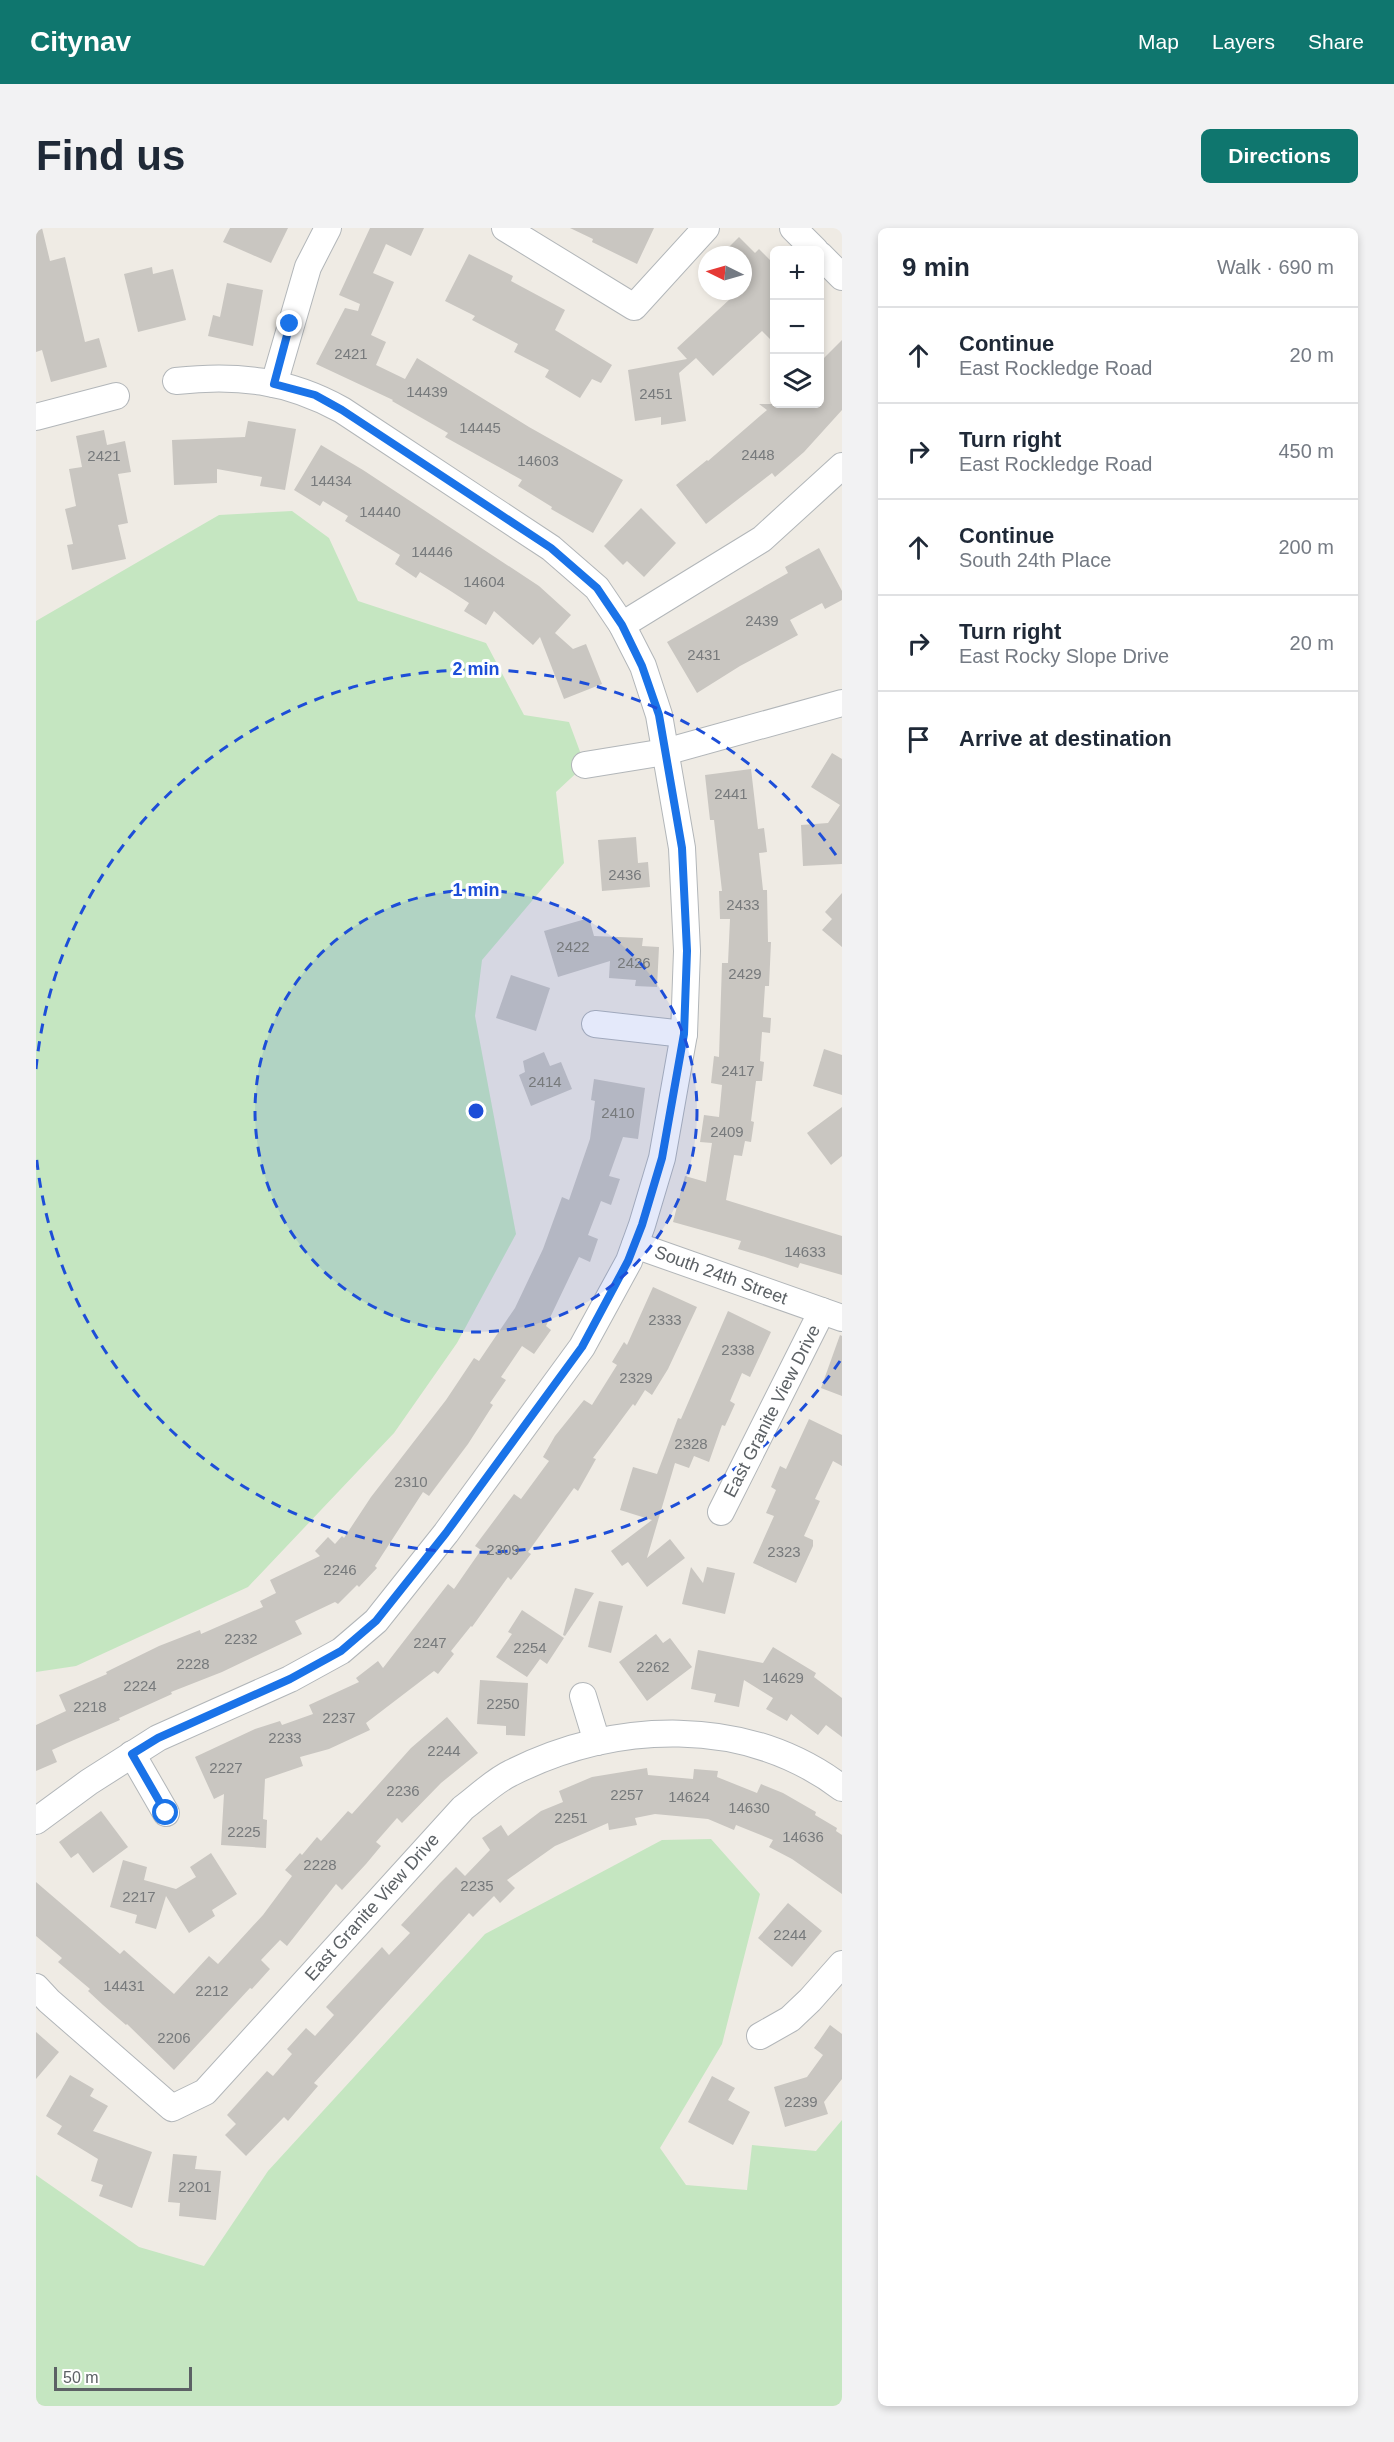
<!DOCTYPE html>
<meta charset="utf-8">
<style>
body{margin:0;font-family:Helvetica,sans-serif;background:#f2f2f3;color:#1f2937}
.controls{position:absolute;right:18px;top:18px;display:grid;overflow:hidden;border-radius:9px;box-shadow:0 3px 9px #0003}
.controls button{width:54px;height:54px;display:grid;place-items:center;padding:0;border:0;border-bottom:2px solid #e0e1e3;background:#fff;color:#1f2937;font:30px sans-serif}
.compass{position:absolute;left:662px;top:18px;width:54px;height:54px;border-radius:50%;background:#fff;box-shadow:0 3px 9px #0003;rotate:275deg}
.scale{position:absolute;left:18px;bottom:15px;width:138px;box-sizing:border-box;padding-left:6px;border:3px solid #5c6165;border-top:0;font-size:16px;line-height:21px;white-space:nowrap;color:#5c6165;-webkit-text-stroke:4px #fff;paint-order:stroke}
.stop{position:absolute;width:18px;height:18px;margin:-14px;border:4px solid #1a73e8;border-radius:50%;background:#fff}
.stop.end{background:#1a73e8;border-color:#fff;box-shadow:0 2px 6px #0008}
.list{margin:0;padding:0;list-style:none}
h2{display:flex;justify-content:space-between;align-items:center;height:78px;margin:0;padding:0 24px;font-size:26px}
h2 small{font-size:20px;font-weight:400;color:#747a83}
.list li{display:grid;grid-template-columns:39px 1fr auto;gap:18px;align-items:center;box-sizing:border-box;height:96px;padding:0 24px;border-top:2px solid #e0e1e3}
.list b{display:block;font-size:22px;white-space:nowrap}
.list p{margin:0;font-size:20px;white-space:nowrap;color:#747a83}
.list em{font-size:20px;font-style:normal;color:#747a83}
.icon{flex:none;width:33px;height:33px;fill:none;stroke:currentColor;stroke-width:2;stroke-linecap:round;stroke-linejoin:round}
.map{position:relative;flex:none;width:806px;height:2178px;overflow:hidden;border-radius:9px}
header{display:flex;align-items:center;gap:36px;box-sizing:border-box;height:84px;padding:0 30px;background:#0f766e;color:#fff}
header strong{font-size:28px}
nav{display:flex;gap:33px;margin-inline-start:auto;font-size:21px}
.intro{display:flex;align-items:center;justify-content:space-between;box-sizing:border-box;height:144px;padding:0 36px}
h1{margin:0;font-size:42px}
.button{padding:15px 27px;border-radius:9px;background:#0f766e;color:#fff;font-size:21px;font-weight:700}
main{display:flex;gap:36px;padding:0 36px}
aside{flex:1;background:#fff;border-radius:9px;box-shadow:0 3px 9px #0003}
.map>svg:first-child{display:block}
</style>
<header>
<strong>Citynav</strong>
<nav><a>Map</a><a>Layers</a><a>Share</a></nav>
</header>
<div class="intro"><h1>Find us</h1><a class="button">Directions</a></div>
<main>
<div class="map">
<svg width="806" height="2178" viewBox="0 0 806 2178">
<rect width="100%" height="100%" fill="#efebe4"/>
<g fill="#c5e6c1">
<path d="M256,283L293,310L322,373L450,415L488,487L533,494L549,537L520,564L528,635L446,732L439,788L480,1006L421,1115L358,1205L212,1359L40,1438L0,1444V393L183,287Z"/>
<path d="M675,1611L724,1666L686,1816L624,1920L650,1957L711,1962L716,1917L780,1923L806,1892V2178H0V1947L103,2019L168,2038L232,1943L449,1706L626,1612Z"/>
</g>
<g fill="#c9c6c1">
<path d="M0,0H6L14,33L29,29L49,114L63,110L71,139L15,154L6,122L0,124Z"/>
<path d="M194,0H252L235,35L187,14Z"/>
<path d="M334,0H388L375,28L350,16L337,45L358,54L335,107L350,114L340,137L369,151L381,130L493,199L587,252L557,305L515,281L516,279L482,258L486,252L409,209L412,205L356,173L357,172L280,136L309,80L322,83L324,76L303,67Z"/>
<path d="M534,0H618L601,36L556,14L557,11Z"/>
<path d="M703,9L719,25L723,21L738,36V115L726,103L677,148L660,130L643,145L650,193L625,197V189L599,193L592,142L651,131L641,120L694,71L686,63H707V27H685Z"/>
<path d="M433,26L477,48L475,53L529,82L519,102L576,137L565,155L556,151L544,170L509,149L513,142L478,124L482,116L436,92L439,88L409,73Z"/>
<path d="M116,39L117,46L137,41L150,92L102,104L88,46Z"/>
<path d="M191,55L227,62L217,118L172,108L177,87L184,89Z"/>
<path d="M806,112V182L768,224L739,249L736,245L670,296L640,257L671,232L672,233L731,182L723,176H783V135Z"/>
<path d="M212,193L260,201L249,262L224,258L226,249L181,241V255L138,257L136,212L209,209Z"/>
<path d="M68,202L71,217L89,213L95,244L82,246L92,295L82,297L90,331L36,342L31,317L37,316L29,281L40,278L33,241L46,239L40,208Z"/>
<path d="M285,217L327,242L503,358L535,387L519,405L537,421L550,416L566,456L528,471L504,409L497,417L458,383L450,397L428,383L433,375L413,362L384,344L380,350L359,336L364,327L309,293L312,288L287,273L284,278L258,262Z"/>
<path d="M605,280L640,315L608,349L591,333L587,337L568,318Z"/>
<path d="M783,320L806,363V372L789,381L786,375L754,392L762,407L704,438L661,465L631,414L752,345L749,339Z"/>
<path d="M796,525L806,531V636L767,638L765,597L792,595L804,577L775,559Z"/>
<path d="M715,541L722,601L728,600L731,624L723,625L727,662H731L732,714H735L733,758H729L727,789L735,790L734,805L726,804L724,833L728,834L726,853H720L715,893L718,894L715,914L709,913L706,928L698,927L690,972L806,1008V1047L764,1035L762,1040L729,1029L702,1021L705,1013L637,994L649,948L670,954L676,915L664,914L668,887L683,889L686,857L675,855L678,828L683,829L686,735H692L694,691H684L683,663H686L678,592H674L669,547Z"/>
<path d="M600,609L602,635L612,634L614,659L566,663L562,612Z"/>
<path d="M806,665V719L786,702L796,691L789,684Z"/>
<path d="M553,690L558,708L607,710L606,718L623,719L621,759L599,758L600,752L573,750L574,733L522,749L508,703Z"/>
<path d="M475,747L514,760L500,803L460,790Z"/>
<path d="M788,821L806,827V867L777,858Z"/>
<path d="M508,824L514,838L525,834L536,861L495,878L483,847L489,844L487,833Z"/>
<path d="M558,851L609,860L602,911L587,909L573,948L584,951L575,977L565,973L552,1007L562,1011L554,1034L543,1029L510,1098L515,1102L498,1126L486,1118L465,1149L470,1152L454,1175L457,1177L432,1216L393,1268L387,1264L339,1338L341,1340L323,1359L321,1357L302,1376L299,1374L259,1393L266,1406L186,1444L135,1464L136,1466L83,1490L84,1492L31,1515L16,1522L21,1534L0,1543V1497L30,1483L23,1467L71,1446L70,1444L123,1418L164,1402L165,1406L227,1379L224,1373L240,1365L234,1352L284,1328L279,1323L292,1309L299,1316L306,1308L308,1310L335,1269L410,1172L438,1130L443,1133L479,1080L507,1021L526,969L533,972L554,911L559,873L555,872Z"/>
<path d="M806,879V928L795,937L771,905Z"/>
<path d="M617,1059L661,1079L632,1141L616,1167L609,1162L599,1178L597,1176L557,1230L560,1231L542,1263L538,1260L492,1324L495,1326L475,1352L472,1349L436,1399L435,1398L415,1423L418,1426L402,1446L398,1443L330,1495L334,1502L293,1521L264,1529L267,1538L229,1551L227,1591L231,1592L230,1620L185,1617L188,1566L178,1571L159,1529L219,1501L244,1493L246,1497L277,1486L273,1477L323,1454L320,1450L342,1433L347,1440L412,1356L418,1361L445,1322L439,1318L478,1266L485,1271L513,1233L507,1229L519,1208L548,1172L556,1177L581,1137L576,1134L588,1114L591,1117Z"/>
<path d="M692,1083L735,1104L714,1149L706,1145L694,1173L699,1176L689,1198L686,1197L673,1234L658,1228L653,1240L639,1235L611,1330L634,1311L649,1330L611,1359L592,1334L586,1338L575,1323L616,1292L584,1282L597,1239L621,1246L642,1190L645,1191Z"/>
<path d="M804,1107L806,1108V1168L785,1160Z"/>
<path d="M773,1191L806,1207V1238L797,1233L779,1271L784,1273L768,1308L777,1312V1318L760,1355L717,1335L738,1288L730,1285L740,1262L735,1259L744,1238L750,1241Z"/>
<path d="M655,1339L667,1355L671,1339L699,1345L689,1386L646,1376Z"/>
<path d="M539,1360L558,1365L529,1408L527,1407Z"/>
<path d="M563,1373L587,1378L575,1425L552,1419Z"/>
<path d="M486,1382L528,1410L511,1436L504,1431L491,1449L460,1429L476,1406L472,1404Z"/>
<path d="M620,1406L627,1415L634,1410L656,1439L611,1473L583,1434Z"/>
<path d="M737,1419L780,1445L778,1449L806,1470V1509L790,1497L782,1507L755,1486L751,1493L730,1481L737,1470L708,1452L703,1479L678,1474L680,1466L655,1461L662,1422L727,1435Z"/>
<path d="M444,1452L492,1455L489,1508L470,1507V1498L441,1496Z"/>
<path d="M411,1489L442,1525L405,1555L366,1595L361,1590L340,1614L345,1618L330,1636L306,1662L300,1656L251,1718L244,1712L225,1732L234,1741L216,1761L214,1760L138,1842L91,1796L90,1797L67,1777L52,1763L54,1761L22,1734L26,1730L0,1708V1654L84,1726L88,1722L138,1766L173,1728L182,1736L227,1687L256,1648L249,1642L264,1625L266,1627L281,1609L285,1613L312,1583L316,1586L375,1520Z"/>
<path d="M611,1540L612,1547L657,1551L658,1541L682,1543L681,1549L721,1565L725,1556L747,1565L780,1584L779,1587L801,1600L800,1603L806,1607V1666L756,1631L733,1619L737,1612L700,1597L698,1602L672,1591L619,1586L599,1590L601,1597L573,1602L572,1595L519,1618L471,1652L479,1660L464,1675L458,1668L437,1689L433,1685L278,1855L282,1858L252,1893L248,1889L210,1928L189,1907L200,1896L191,1887L231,1843L237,1848L256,1826L251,1821L270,1800L279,1808L298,1787L290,1779L346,1719L353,1727L374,1705L365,1697L404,1655L420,1639L429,1648L454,1622L446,1610L465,1597L472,1608L505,1583L527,1574L523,1563L556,1549Z"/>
<path d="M65,1583L92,1619L57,1645L42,1625L35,1630L23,1614Z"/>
<path d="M175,1625L201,1666L176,1682L179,1688L153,1705L130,1668L120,1701L99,1695L101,1687L74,1679L87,1632L111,1639L108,1652L140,1661L160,1649L154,1639Z"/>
<path d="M752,1675L786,1703L756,1739L722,1710Z"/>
<path d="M794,1797L806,1806V1851L788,1874L792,1886L749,1899L738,1859L771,1849L787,1827L778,1820Z"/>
<path d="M0,1804L23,1824L0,1851Z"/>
<path d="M34,1847L58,1861L54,1868L72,1878L57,1903L116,1924L96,1980L63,1968L67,1957L55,1953L62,1931L21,1906L26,1898L10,1888Z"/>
<path d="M676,1848L699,1860L692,1872L714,1884L697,1917L652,1894Z"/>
<path d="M137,1926L161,1928L159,1941L185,1943L180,1992L143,1988L144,1975L132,1974Z"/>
</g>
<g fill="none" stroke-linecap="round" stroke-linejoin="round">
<defs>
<g id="minor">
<path d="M469,0L598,79L670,0"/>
<path d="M757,0L779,22"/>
<path d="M784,27L806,49"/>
<path d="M238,156L272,39L292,0"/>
<path d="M0,189L80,168"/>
<path d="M586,397L726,311L806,238"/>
<path d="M549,537L629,524L806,475"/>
<path d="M559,796L648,806"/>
<path d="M599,1017L806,1090"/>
<path d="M685,1284L786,1083"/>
<path d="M547,1468L561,1514"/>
<path d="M96,1526L130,1585"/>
<path d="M0,1593L53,1554L122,1510L254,1451L305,1423L340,1393L410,1305L546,1119L593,1033L606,997L626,930L648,806L651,723L646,620L623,487L607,438L586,397L561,360L515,320L306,182C252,152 201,146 140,153"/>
<path d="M0,1759L13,1773L136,1880L169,1864L427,1580C442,1569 458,1553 475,1545C579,1493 709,1487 806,1560"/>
<path d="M724,1808L754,1791L774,1772L806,1736"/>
</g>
</defs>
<use href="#minor" stroke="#b2b6b9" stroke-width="28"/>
<use href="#minor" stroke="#fff" stroke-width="26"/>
</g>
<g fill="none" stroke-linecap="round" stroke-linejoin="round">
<path stroke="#1a73e8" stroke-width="8" d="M130,1585L96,1526L122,1510L254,1451L305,1423L340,1393L410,1305L546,1119L592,1033L606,997L626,930L648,806L651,723L646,620L623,487L606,438L586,397L561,360L515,320L306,182L279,167L238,156L254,96"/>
</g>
<circle cx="440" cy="883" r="221" fill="#1d4ed8" fill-opacity=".12"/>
<g fill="none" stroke="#1d4ed8" stroke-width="3" stroke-dasharray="10 8">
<circle cx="440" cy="883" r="221"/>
<path d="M804 1133A442 442 0 0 1 0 925M0 841A442 442 0 0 1 804 633"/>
</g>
<g text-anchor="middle" stroke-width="6" stroke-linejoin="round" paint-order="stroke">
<g font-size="15" fill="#777a7c">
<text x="315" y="131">2421</text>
<text x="391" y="169">14439</text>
<text x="620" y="171">2451</text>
<text x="444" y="205">14445</text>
<text x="722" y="232">2448</text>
<text x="68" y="233">2421</text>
<text x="502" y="238">14603</text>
<text x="295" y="258">14434</text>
<text x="344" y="289">14440</text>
<text x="396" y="329">14446</text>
<text x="448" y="359">14604</text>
<text x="726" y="398">2439</text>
<text x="668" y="432">2431</text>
<text x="695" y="571">2441</text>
<text x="589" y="652">2436</text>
<text x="707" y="682">2433</text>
<text x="537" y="724">2422</text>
<text x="598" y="740">2426</text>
<text x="709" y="751">2429</text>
<text x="702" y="848">2417</text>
<text x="509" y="859">2414</text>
<text x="582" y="890">2410</text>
<text x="691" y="909">2409</text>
<text x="769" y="1029">14633</text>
<text x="629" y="1097">2333</text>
<text x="702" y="1127">2338</text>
<text x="600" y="1155">2329</text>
<text x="655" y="1221">2328</text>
<text x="375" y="1259">2310</text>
<text x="467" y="1327">2309</text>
<text x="748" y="1329">2323</text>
<text x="304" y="1347">2246</text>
<text x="205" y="1416">2232</text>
<text x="394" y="1420">2247</text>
<text x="494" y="1425">2254</text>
<text x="157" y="1441">2228</text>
<text x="617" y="1444">2262</text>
<text x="747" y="1455">14629</text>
<text x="104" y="1463">2224</text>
<text x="467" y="1481">2250</text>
<text x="54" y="1484">2218</text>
<text x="303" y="1495">2237</text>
<text x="249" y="1515">2233</text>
<text x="408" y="1528">2244</text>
<text x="190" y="1545">2227</text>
<text x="367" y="1568">2236</text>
<text x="591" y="1572">2257</text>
<text x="653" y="1574">14624</text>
<text x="713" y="1585">14630</text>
<text x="535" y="1595">2251</text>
<text x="208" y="1609">2225</text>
<text x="767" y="1614">14636</text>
<text x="284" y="1642">2228</text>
<text x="441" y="1663">2235</text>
<text x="103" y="1674">2217</text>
<text x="754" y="1712">2244</text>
<text x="88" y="1763">14431</text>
<text x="176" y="1768">2212</text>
<text x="138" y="1815">2206</text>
<text x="765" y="1879">2239</text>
<text x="159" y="1964">2201</text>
</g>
<g font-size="18" fill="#5c6165" stroke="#fff">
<text transform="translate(685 1047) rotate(20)" y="6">South 24th Street</text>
<text transform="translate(736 1183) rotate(-63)" y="6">East Granite View Drive</text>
<text transform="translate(336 1679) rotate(-48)" y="6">East Granite View Drive</text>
</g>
</g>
<circle cx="440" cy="883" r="9" fill="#1d4ed8" stroke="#fff" stroke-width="3"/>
<g font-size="18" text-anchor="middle" font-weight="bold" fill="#1d4ed8" stroke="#fff" stroke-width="6" stroke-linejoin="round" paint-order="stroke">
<text x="440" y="447">2 min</text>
<text x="440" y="668">1 min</text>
</g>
</svg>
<div class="controls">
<button>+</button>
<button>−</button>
<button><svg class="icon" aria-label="layers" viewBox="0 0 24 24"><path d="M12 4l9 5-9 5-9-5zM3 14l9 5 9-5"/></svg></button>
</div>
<svg class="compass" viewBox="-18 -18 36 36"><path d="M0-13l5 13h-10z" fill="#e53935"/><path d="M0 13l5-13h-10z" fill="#747a83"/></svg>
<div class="scale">50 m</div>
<div class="stop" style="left:130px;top:1585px"></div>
<div class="stop end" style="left:254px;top:96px"></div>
</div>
<aside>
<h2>9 min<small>Walk · 690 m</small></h2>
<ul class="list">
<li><svg class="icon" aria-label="ahead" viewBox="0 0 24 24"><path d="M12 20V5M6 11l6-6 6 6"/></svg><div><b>Continue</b><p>East Rockledge Road</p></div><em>20 m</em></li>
<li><svg class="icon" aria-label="right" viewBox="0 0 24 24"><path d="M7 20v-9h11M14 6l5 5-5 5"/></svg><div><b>Turn right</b><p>East Rockledge Road</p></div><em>450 m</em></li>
<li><svg class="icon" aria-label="ahead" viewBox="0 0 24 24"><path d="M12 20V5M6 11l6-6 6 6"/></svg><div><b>Continue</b><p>South 24th Place</p></div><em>200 m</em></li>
<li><svg class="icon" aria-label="right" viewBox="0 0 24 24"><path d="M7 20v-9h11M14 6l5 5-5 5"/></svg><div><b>Turn right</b><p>East Rocky Slope Drive</p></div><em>20 m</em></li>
<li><svg class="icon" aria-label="arrive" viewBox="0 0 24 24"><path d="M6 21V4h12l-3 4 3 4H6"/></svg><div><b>Arrive at destination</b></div></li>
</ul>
</aside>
</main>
